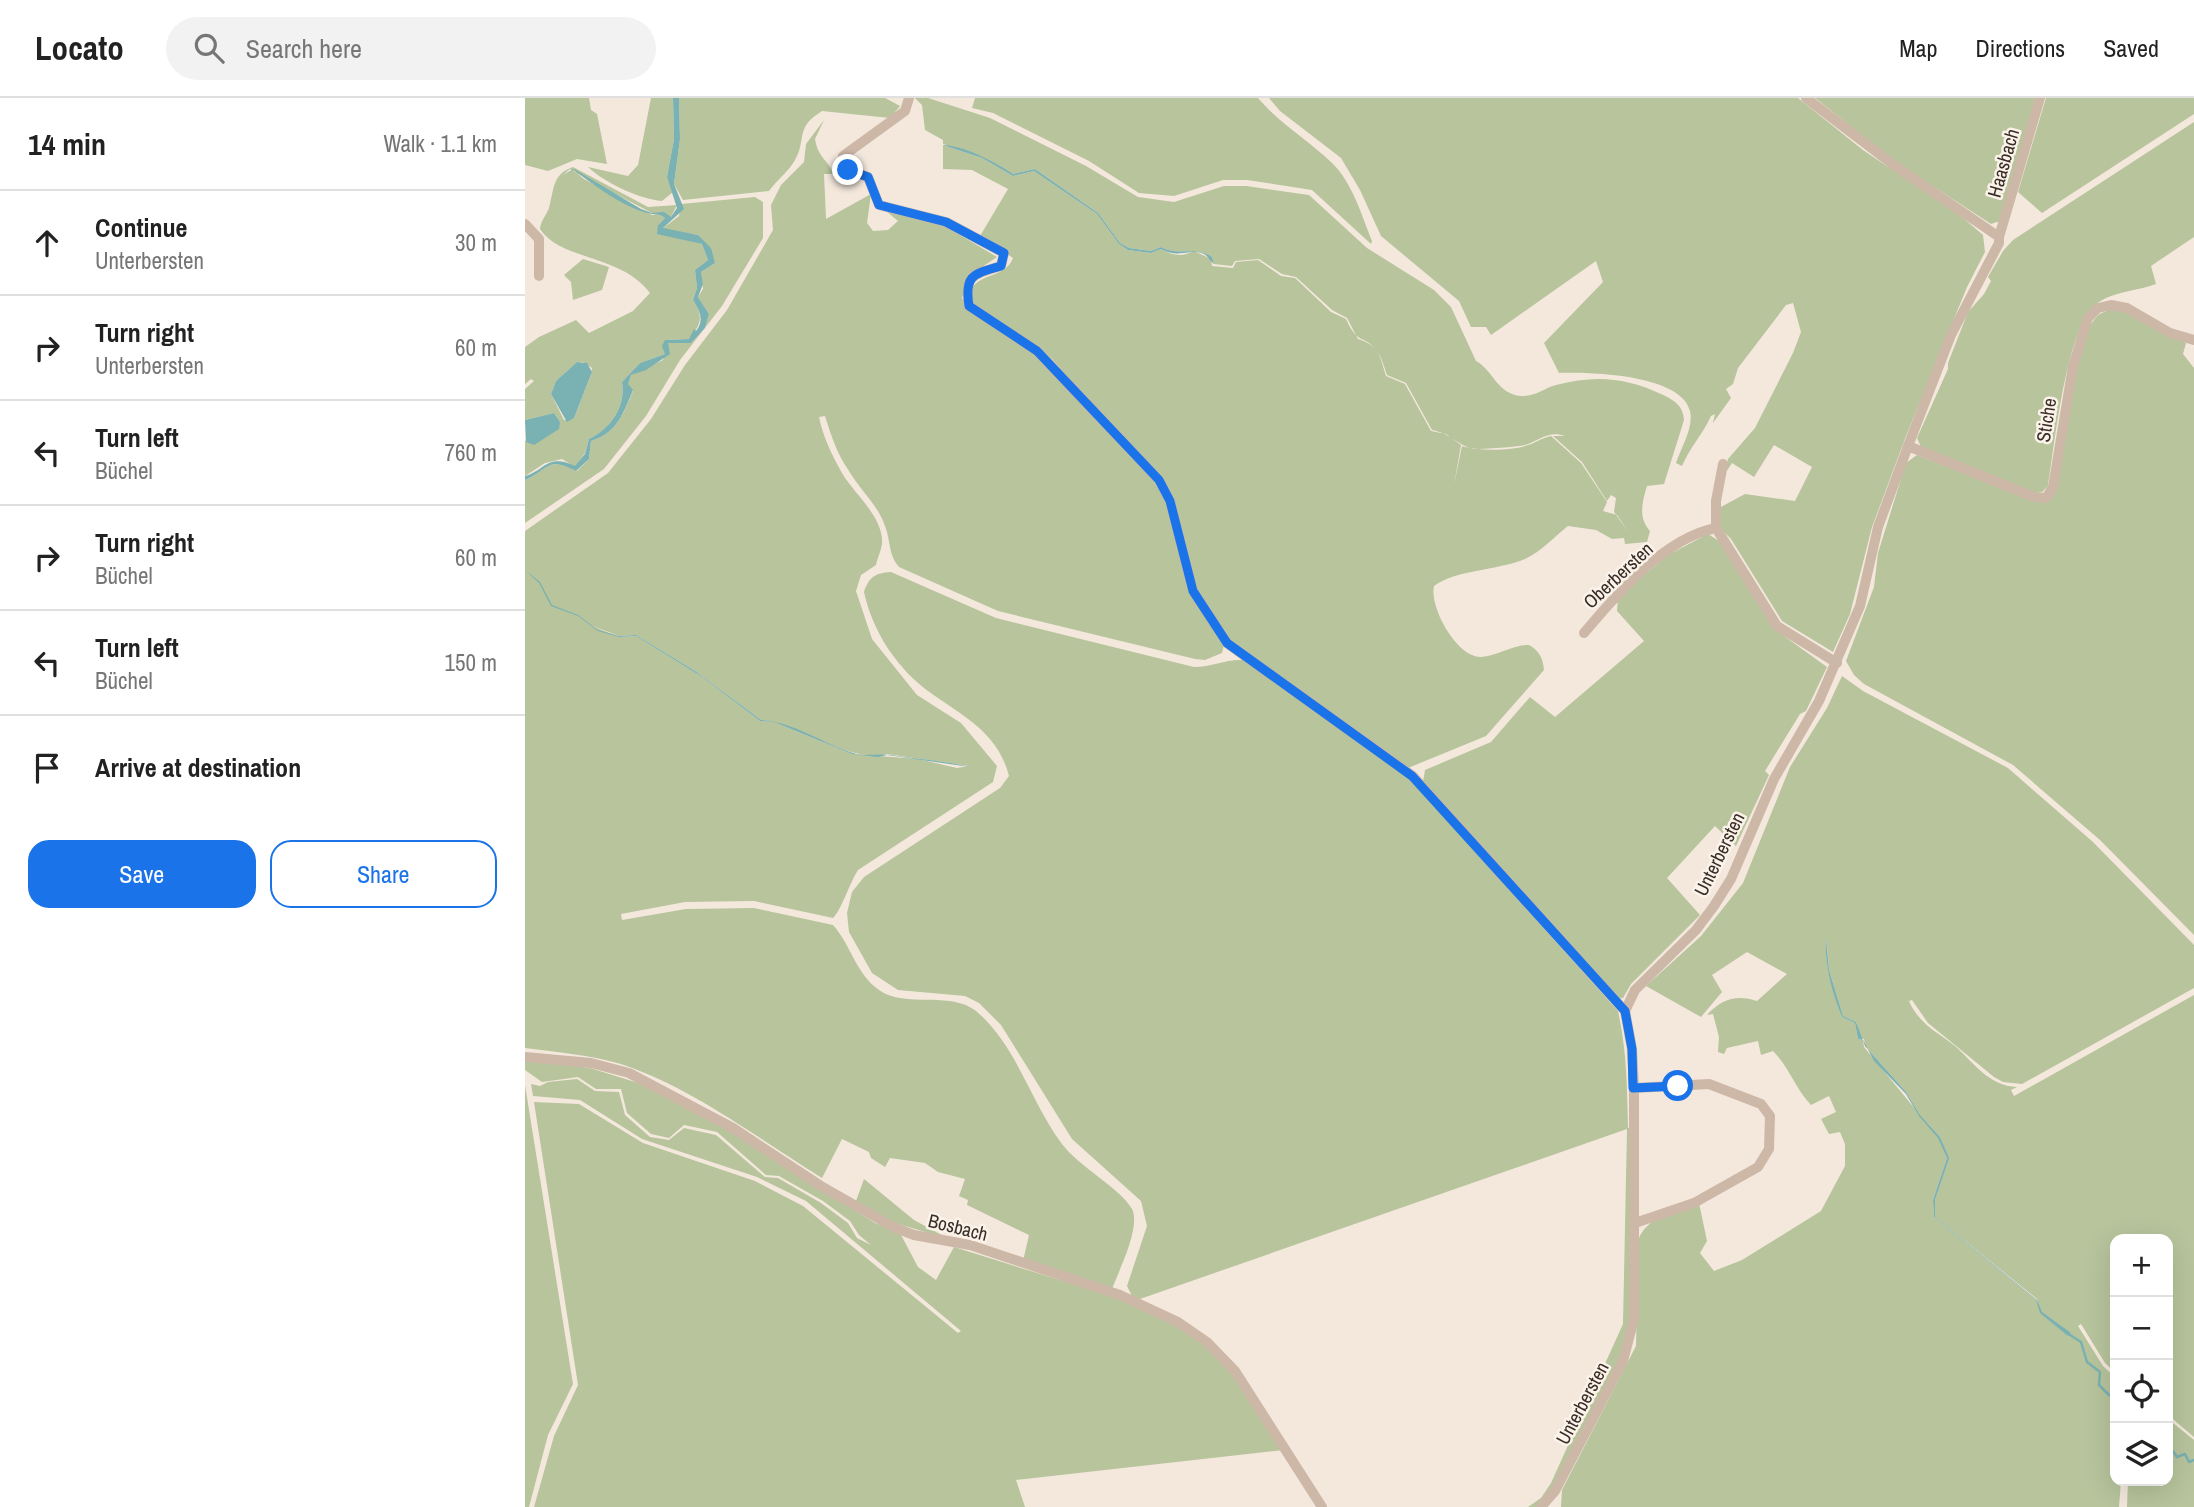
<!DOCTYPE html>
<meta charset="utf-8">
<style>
body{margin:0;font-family:"Archivo Narrow",sans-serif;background:#f2f2f2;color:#222}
.controls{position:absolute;right:21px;bottom:21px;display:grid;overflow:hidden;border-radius:14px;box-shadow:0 7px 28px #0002}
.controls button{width:63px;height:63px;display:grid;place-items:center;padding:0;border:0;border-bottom:2px solid #e0e0e0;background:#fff;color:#222;font:35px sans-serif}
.stop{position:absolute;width:21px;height:21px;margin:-16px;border:5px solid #1a73e8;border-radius:50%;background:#fff}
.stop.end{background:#1a73e8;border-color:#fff;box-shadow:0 2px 7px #0008}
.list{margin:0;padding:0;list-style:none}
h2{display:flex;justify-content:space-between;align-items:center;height:91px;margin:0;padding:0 28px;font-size:30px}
h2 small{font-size:23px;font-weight:400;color:#767676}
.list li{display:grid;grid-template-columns:46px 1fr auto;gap:21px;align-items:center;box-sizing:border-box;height:105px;padding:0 28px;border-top:2px solid #e0e0e0}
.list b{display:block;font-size:26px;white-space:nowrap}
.list p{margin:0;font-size:23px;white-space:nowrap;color:#767676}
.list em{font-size:23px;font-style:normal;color:#767676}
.actions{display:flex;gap:14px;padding:21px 28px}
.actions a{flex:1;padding:16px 0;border:2px solid #1a73e8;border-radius:21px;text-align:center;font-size:24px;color:#1a73e8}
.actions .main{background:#1a73e8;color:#fff}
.icon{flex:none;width:38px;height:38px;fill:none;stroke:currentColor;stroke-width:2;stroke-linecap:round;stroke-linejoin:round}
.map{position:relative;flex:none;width:1669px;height:1409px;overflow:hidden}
header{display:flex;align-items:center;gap:42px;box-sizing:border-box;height:98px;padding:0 35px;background:#fff;border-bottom:2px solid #e0e0e0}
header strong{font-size:33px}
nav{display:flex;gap:38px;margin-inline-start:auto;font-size:24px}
.search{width:490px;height:63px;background:#f2f2f2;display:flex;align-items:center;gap:18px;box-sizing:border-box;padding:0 24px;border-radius:38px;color:#767676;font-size:26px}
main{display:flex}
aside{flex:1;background:#fff}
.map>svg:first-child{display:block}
</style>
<header>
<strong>Locato</strong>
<div class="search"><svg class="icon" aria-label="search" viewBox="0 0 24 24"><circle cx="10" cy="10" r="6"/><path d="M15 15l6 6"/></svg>Search here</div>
<nav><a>Map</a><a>Directions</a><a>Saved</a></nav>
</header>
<main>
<aside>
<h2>14 min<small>Walk · 1.1 km</small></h2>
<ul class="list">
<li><svg class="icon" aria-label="ahead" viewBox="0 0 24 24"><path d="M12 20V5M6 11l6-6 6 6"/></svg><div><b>Continue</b><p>Unterbersten</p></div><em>30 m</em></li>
<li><svg class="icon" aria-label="right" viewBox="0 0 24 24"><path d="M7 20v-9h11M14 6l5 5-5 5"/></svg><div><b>Turn right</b><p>Unterbersten</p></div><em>60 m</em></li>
<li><svg class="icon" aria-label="left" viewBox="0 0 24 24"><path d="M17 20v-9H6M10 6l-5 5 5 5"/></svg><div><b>Turn left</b><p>Büchel</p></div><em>760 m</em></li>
<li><svg class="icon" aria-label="right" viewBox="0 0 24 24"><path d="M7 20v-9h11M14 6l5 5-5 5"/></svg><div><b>Turn right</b><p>Büchel</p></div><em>60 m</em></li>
<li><svg class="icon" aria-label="left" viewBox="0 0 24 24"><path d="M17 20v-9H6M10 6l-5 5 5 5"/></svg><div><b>Turn left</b><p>Büchel</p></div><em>150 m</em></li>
<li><svg class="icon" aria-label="arrive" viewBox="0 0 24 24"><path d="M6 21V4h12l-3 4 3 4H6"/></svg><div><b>Arrive at destination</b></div></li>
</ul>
<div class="actions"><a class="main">Save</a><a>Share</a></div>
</aside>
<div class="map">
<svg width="1669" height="1409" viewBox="0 0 1669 1409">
<rect width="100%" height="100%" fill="#f4e8dd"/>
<g fill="#b7c49c" fill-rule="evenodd">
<path d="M0,0H64L66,12L72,16L82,66L52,61L23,73L0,67Z"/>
<path d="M126,0H148L149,41L142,79L148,94L137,103C114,101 80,85 63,69L103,78L113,67Z"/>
<path d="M154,0H360L375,8L365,20L297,13C269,30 282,42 270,62C264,73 252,82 244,93L158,102L149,86L155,41Z"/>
<path d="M390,0H403L465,20L561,68L613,99L649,104L699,88H721L784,97L842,150L909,192L926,209L951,263C968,272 972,296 996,298C1010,299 1019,290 1031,287C1069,277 1100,279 1136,296C1149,302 1158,307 1159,322L1139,386L1122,388C1117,404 1113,420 1125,433L1122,444L1100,446L1099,440L1087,441L1071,432L1043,428C1030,438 1017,453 1000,461C974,472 930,472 909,488C904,509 932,560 956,559C973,558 987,547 1004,547C1015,553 1018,561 1019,572L961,638L883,670L707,546L671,492L645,396L527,261L448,207L446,191C458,174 480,180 488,160L455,138L483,91L447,72L418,71V47L457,60L488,78L509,73L572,116L594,146L603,152L626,155L636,151C648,158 657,159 669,153L686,161L687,168L708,170L711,164L733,162L756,178L770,180L806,214L821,221C833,248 839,236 851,252C856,258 858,269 861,278L880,286L906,333L921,336L936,347L929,387L937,348C953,353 984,353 1000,348C1009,346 1016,340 1026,338L1056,365L1082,404L1078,413L1092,417L1104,435L1089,414L1091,400L1086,397L1082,403L1057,364L1028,338H1040C1024,332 1013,343 1000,347C993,349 958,351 951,351C935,350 926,335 907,332L881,285L862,277C856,258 853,247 833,241L822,220L807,212L771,179L757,176L734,161L710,163L707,168L689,166L687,159C670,147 654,159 636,149L626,153L604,150L595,145L573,115L510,71L488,76L457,59L418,46V42L400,32L397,7Z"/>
<path d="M450,0H733C755,26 783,42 807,65C827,84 837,118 847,143L846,146L787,92L722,82H698L649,98L614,95L564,63L468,15L447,10Z"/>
<path d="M744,0H1273L1338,52L1437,119L1458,137L1460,154L1442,189L1381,338L1347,429L1325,516L1308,554L1257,523L1206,441L1195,430L1194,410L1220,396L1270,403L1287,369L1249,347L1229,379L1207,365L1199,377L1203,361L1230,330L1268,255L1276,234L1268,205L1261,207L1213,270L1208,286L1201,291L1206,300L1188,325L1190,316L1186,318C1178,336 1165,349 1157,368L1151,365C1156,350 1169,329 1165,313C1156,276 1063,274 1034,275L1019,245L1078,184L1071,163L966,237L961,229H946L934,203L856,138L835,92L816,60L755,13Z"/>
<path d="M1290,0H1510L1475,123L1466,126L1371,64Z"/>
<path d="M1521,0H1669V16L1517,115L1493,94Z"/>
<path d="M299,22L290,41C293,61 305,63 308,76H299L301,121L346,96L342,125L348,133L363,132L373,123L361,113L413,124L472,159L445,177L437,200L443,212L523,266L627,379L639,398L665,495L699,547L697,555L680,562L670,561L473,513L374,469C363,456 366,444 360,428C353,407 335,392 324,373C312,356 306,337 300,318L294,319C298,339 307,357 317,375C329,396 359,419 357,446C356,453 352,461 351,467L336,477L331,493L347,541L392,597L436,625L472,668L468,684L333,772C324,786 317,811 308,820L229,803L160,804L96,816L97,822L161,811L229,810L308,827C326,847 331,876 354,892C381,911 424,892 451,913C491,946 506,1005 537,1046C553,1068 595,1090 607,1111C616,1129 594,1172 587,1191L498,1163L504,1137L442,1107L443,1102L434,1098L440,1081L413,1074L400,1065L365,1060L360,1069L346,1060L344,1054L317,1041L297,1080C234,1041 166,989 96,966C65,957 32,954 0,950V433L83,375L126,321L160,267L202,212L248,132L246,107L256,87L279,64L281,46ZM60,525L94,538L111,537L170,573L236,622C277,625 322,666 362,656L444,668L432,670L393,661L327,656L249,624L235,623L177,579L111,538L94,539Z"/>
<path d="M1669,24V139L1626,168L1631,186C1613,193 1591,193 1574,204C1541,225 1530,346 1523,388L1517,394L1509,395L1396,349L1392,340L1423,271V265L1443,214L1459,196L1466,183L1463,179L1478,153L1488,142Z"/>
<path d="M48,69L123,109L152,107L146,119L127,115L60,80L45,71L38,77L48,72L59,81L127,117H137L140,120L133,127L149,139L177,146L183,162L170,172L172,190L168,202C179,220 176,226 164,241L140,242V256L115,265L97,284C101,309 86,330 64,341L60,355L50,369L37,361L20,365L0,378V343L35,324L29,315L0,322V291L9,283L6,281L0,286V249L14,239L51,222L64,235L108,213L125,195C96,156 36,163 15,131C16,122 21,118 24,110C29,92 27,76 48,69ZM52,264H58L67,270L66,277L49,320L39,322L26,296L31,283Z"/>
<path d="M230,99L238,104V140L197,208L155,262L121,318L79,371L0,425V382C25,371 22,358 52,373L64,361L66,343C92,335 98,316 108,293L102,286L106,277L138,262L143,245H166L180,230L184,216L173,199L178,191L176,174L190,165L173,137L137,131L154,118L156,106Z"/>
<path d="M58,161L84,169L77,192L48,202L46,184L39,177Z"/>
<path d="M1587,211L1600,214L1661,245L1658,256L1669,270V837L1575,742L1488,667L1339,586L1329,577L1321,563L1349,489L1353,455L1381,365L1392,357L1507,403L1531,392C1537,357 1550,245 1569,222C1574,215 1579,214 1587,211Z"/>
<path d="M1183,436L1194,443L1249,531L1302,569L1281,613L1275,616L1240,673L1244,677L1211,748L1190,728L1142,780L1175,817L1106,886L1098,900L1092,901L898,684L900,672L966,644L1005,599L1030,619L1119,543L1092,513L1093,499L1143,457Z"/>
<path d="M366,474L471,520L669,569C687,569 701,561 718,562L884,680L1093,913C1102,954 1102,990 1103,1030H1105V1223L1094,1264L1029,1389L1011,1409H1003L1016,1400L1026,1385L1098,1226L1102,1031L615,1201L607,1198L602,1188L622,1128L616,1103L547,1041L476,927L454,905L440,898L373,892L347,875L324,834L322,815L327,794L339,779L475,690L484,678C472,631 433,616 399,590C369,566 347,531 339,494C344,479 350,475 366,474Z"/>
<path d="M1317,578L1338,593L1483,670L1568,744L1669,847V890L1497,986L1478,984L1469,979L1403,925L1387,902L1384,903C1394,926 1411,933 1430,948C1449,965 1464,988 1492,989L1486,992L1489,998L1669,897V1339L1643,1317V1141H1590V1274L1580,1265L1556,1226L1553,1228L1578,1268L1590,1279V1383H1596L1594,1409H1036L1037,1392L1111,1248L1114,1140C1123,1118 1154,1112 1174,1105L1182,1143L1175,1155L1189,1173L1217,1162L1296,1113L1320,1068V1046L1315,1034L1304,1036L1296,1021L1311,1014L1304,998L1286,1007C1270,990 1264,969 1248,953L1236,957L1233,943L1202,950L1199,956L1193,954L1194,939L1188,916L1182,917C1196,901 1212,896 1232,903L1262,876L1222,854L1187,877L1197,894L1176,919L1121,888L1176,838L1218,785L1265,669L1302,610ZM1301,840C1302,844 1304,869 1304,872L1318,918L1331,924L1335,940L1339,941L1340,948L1381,994L1395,1017L1415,1039L1423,1060L1410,1102V1119L1512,1201L1516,1215L1511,1202L1409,1119L1408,1102L1422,1060L1414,1040L1339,949L1338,942L1333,941L1330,925L1317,919C1308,894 1299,866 1301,840Z"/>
<path d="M0,962L65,970L123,988L206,1034L350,1125L375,1135L393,1169L411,1182L429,1149L605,1204L633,1217L679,1246L708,1276L759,1352L491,1382L500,1409H9L29,1338L53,1287L9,1004L54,1006L118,1045L230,1083L278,1108L433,1235L436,1233L281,1103L232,1079L117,1041L55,1002L8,998L6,986L15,988L23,984L52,981L70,993L94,994L100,1017L125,1039L144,1042L159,1030L191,1037L240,1079L253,1080L296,1105L323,1125L332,1140L346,1147L334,1137L325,1123L298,1103L254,1078L241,1077L192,1034L159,1027L144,1040L126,1036L102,1015L96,991H71L53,979L17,984L0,972Z"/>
<path d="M0,987L48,1286L23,1337L4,1409H0Z"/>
<path d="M339,1081L389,1122L424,1141L370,1125L331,1103Z"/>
<path d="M1643,1321L1669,1342V1409H1602L1603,1383H1643Z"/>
</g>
<g fill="#7ab1b2">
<path d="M148,0H154L155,41L149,86L159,111L138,130L173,137L186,150L190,165L176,174L178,186L173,199L184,216L180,230L166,245H143L145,256L121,272L106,277L103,286L108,292C98,316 92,335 66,343L64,361L51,373C22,358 25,371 0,382V378C21,372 22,355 50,368L60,356L64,341C86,330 101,309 97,284L115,265L140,256L137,248L140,242L164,241L169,231L171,233C180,222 174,212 168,202L172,190L170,172L183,162L177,146L132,136L133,127L140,120L136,117C106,116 72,89 49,72L38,77L49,71L116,111L127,115L139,114L146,119L152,110L142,79L149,41Z"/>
<path d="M418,47C440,48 468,63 488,76L510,71L573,115L595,145L604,150L626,153L636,149C654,159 670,147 687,159L689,166C687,165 684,159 679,156C665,150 654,161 636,151L626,155L603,152L594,146L572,116L509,73L488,78L457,60Z"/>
<path d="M52,264L62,265L67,274L49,320L42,324L26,296L31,283Z"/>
<path d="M29,315L35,324L34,331L9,347L1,344L0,322Z"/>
<path d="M0,472L15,484L27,507L53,517L73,532L94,538L111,537L170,573L236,622C268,624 297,645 328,655C340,659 354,655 366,657C391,661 421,663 445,669L362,657L353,659L327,656L249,624L235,623L177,579L111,538L94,539L73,533L53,518L26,508L14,485Z"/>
<path d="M1301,839L1304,872L1318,918L1331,924L1340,948L1381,994L1395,1017L1415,1039L1424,1060L1410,1102V1119L1512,1202L1517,1214L1546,1235L1543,1238L1515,1215L1511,1202L1409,1119L1408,1102L1422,1060L1413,1040L1394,1018L1381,996L1349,963L1338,942L1333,941L1330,925L1317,919C1307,894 1299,866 1301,839Z"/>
</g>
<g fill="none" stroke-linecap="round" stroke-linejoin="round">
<g stroke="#7ab1b2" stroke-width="2.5">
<path d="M1542,1235L1556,1244L1562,1264L1575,1274L1574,1287L1584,1297L1590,1298"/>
<path d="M1643,1346L1652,1359L1660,1356L1664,1364L1669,1362"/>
</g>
<g stroke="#cdb8a8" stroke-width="10">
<path d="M384,0L380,13L318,58L323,72L343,79L354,107L421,124L479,155L476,168C449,176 439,176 444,208L512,253L634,382L645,403L668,493L703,546L888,678L1100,913"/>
<path d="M0,126L14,141V178"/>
<path d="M1474,139L1515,0"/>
<path d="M1383,348L1509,399L1521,400L1528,389L1548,268L1563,220L1573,210L1586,207L1602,210L1645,235L1669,242"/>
<path d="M1198,366L1191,403V430L1252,528L1312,565"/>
<path d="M1059,535C1091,497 1139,440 1191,430"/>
<path d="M0,959L66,965L104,975L208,1030L296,1088L368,1129L389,1137L445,1147L595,1197L653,1224L682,1244L710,1273L797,1409"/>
<path d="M1109,990L1184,986L1236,1006L1245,1018L1244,1051L1233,1069L1169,1105L1110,1125"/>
<path d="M1016,1409L1030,1393L1098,1263L1109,1221V990L1107,951L1100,913L1110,892L1171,832L1189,808L1206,781L1249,681L1294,603L1335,508L1353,429L1383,348L1426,237L1474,145V139L1461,130L1370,68L1281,0"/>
</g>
</g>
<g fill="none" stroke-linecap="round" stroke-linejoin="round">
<path stroke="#1a73e8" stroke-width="9" d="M323,72L343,79L354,107L421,124L479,155L476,168C449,176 439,176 444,208L512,253L634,382L645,403L668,493L702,545L887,678L1100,913L1107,951L1108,990L1153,988"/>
</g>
<g text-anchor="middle" stroke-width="5" stroke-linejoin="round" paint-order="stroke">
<g font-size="19" fill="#392d28" stroke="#fbf3e9">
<text transform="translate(1478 65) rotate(-74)" y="7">Haasbach</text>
<text transform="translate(1521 322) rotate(-81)" y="7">Stiche</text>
<text transform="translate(1093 477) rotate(-43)" y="7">Oberbersten</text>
<text transform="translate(1194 756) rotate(-64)" y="7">Unterbersten</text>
<text transform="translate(433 1129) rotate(14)" y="7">Bosbach</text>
<text transform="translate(1057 1305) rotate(-62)" y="7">Unterbersten</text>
</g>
</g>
</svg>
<div class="controls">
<button>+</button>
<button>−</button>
<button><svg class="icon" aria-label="locate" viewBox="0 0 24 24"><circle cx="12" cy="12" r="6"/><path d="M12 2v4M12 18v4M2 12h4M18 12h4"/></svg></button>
<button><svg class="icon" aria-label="layers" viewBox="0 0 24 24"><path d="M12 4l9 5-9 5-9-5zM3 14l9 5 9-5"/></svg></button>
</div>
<div class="stop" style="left:1153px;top:988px"></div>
<div class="stop end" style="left:323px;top:72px"></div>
</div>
</main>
